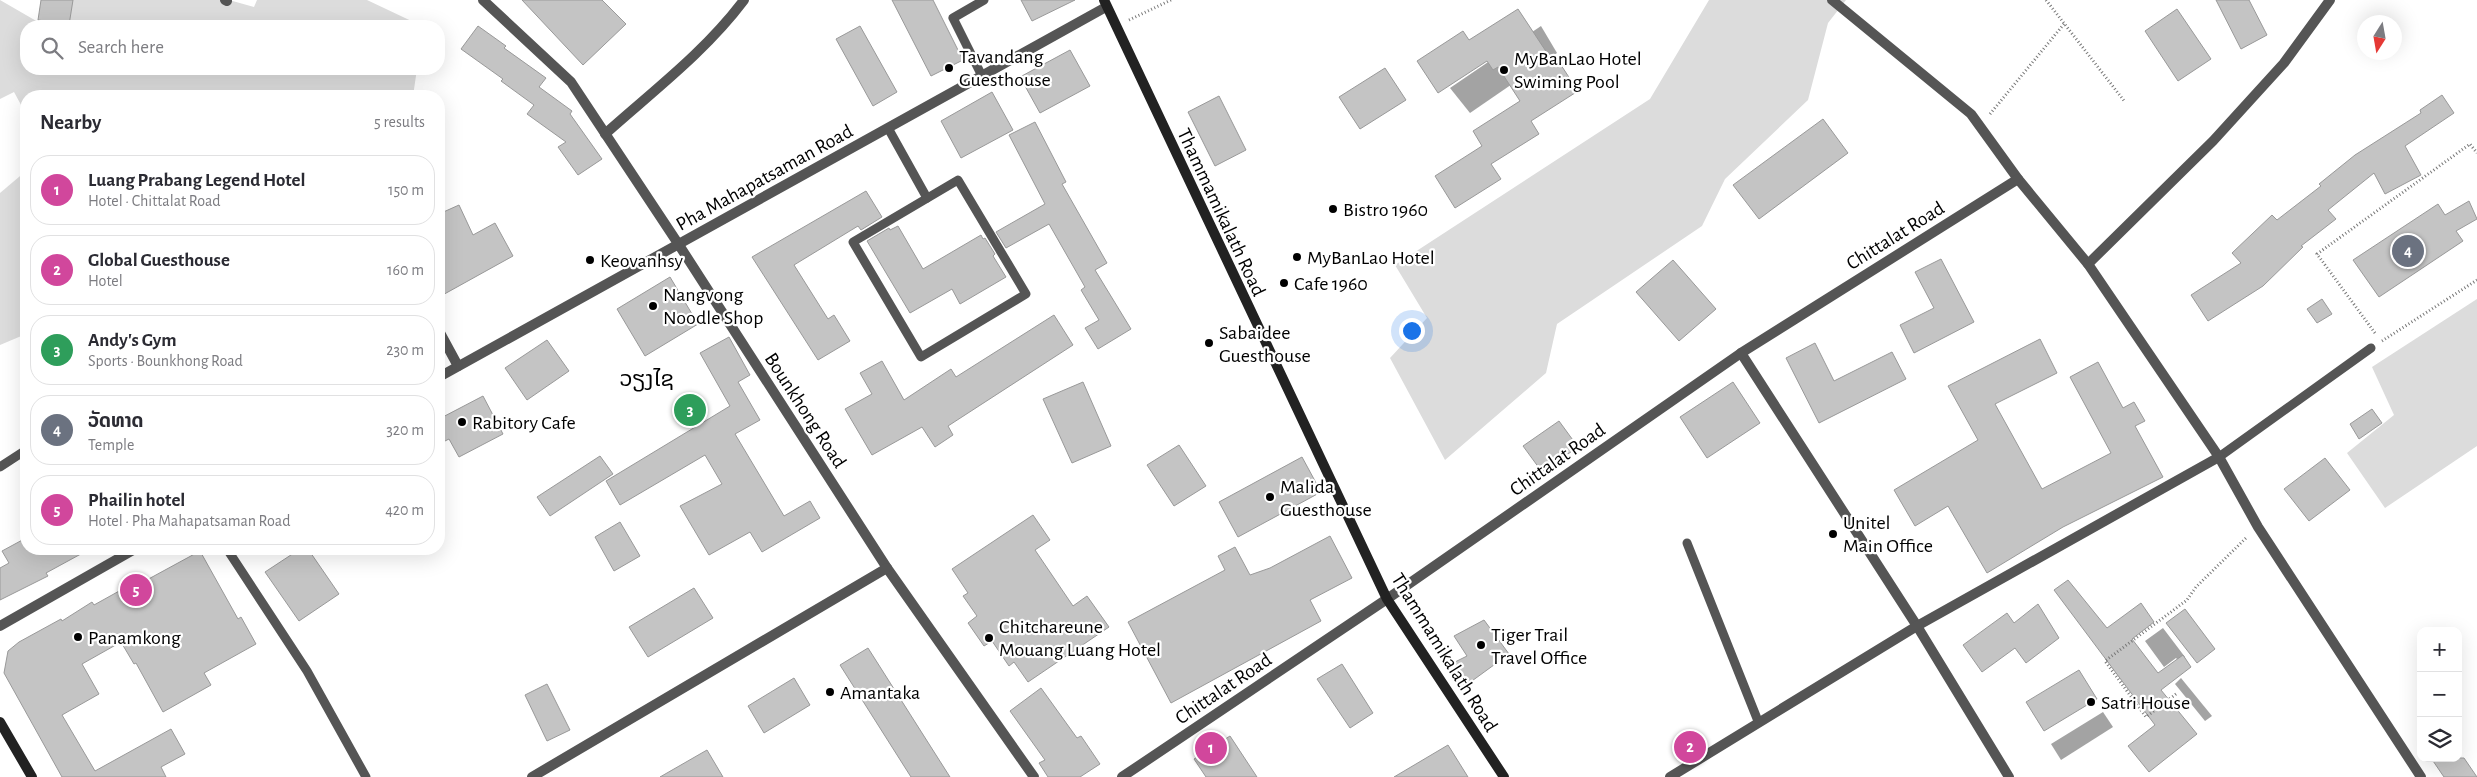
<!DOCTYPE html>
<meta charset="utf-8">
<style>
body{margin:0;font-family:"Alegreya Sans","Noto Sans Lao",sans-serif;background:#f2f2f3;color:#2b2b33}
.controls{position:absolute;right:15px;bottom:15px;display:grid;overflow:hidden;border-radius:10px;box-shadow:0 5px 20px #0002}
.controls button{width:45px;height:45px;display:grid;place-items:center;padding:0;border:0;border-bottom:1px solid #e1e1e2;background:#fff;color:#2b2b33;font:25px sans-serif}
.compass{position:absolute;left:2357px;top:15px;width:45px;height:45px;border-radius:50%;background:#fff;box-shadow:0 5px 20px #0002;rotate:191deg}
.you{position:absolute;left:1411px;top:330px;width:18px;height:18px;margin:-12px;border:4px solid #fff;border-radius:50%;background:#1a73e8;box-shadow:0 0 0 8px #1a73e833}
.badge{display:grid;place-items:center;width:32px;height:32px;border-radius:50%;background:#000;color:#fff;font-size:16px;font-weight:700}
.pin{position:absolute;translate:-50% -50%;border:2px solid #fff;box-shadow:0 1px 5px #0006}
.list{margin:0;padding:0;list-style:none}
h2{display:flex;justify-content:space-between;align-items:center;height:65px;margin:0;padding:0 20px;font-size:21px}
h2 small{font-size:16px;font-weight:400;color:#7c7c81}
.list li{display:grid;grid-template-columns:32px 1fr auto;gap:15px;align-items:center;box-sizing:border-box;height:70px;margin:0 10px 10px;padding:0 10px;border:1px solid #e1e1e2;border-radius:20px}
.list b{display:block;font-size:19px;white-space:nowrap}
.list p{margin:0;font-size:16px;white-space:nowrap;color:#7c7c81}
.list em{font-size:16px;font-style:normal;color:#7c7c81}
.icon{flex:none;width:28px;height:28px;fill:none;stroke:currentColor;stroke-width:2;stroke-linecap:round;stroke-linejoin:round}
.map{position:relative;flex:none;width:2477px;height:777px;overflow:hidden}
.search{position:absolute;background:#fff;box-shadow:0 5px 20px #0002;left:20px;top:20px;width:425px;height:55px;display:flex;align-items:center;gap:12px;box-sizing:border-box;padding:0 18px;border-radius:20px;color:#7c7c81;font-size:19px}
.panel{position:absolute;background:#fff;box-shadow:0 5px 20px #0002;left:20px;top:90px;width:425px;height:465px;border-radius:20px}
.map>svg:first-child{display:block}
</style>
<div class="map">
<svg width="2477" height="777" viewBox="0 0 2477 777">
<rect width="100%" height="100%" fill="#fff"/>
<g fill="#dcdcdc">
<path d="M0,0L45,26H26V69H417L413,96H26V114L14,92L0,99Z"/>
<path d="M73,0H229L254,7L257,0H367L422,26H63Z"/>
<path d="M1709,0H1846L1828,23L1808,100L1725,179L1702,226L1557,324L1546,373L1445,460L1390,358L1427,318L1395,265L1650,99Z"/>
<path d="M26,171V334L0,345V193Z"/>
<path d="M2477,299V446L2385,508L2347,453L2394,415L2372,367Z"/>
</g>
<g fill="#a3a3a3">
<path d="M1541,26L1557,53L1470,113L1450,88Z"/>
<path d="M2163,628L2185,657L2179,661L2176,658L2164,667L2145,641Z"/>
<path d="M2181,678L2212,716L2205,721L2175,684Z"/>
<path d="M2103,712L2113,727L2061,760L2051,744Z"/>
</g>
<g fill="#c4c4c4" stroke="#999">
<path d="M41,0H73L69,25L38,20Z"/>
<path d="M522,0H602L626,24L583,65Z"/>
<path d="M892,0H933L963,60L931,76Z"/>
<path d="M1021,0H1075L1032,21Z"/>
<path d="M2216,0H2249L2267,35L2241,49Z"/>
<path d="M1518,9L1553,62L1557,59L1578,91L1531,121L1539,134L1491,164L1501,179L1455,208L1435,176L1482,146L1473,131L1520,101L1498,67L1493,70L1487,61L1438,93L1417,61L1463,31L1469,40Z"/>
<path d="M2177,9L2211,59L2178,81L2145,31Z"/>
<path d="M478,26L506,46L504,48L546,78L539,87L572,111L570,114L602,159L578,175L558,147L566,142L527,114L534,105L501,81L503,79L461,49Z"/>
<path d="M860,26L897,92L873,106L836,39Z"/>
<path d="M1070,50L1090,86L1040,113L1020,77Z"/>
<path d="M1385,68L1406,100L1360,129L1339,97Z"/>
<path d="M992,92L1013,130L961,158L941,121Z"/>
<path d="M2442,95L2454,113L2405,146L2421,175L2385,194L2374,173L2328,210L2336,219L2301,246L2303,247L2263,286L2208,321L2191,295L2241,263L2232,253L2272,215L2277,220L2321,186L2319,184L2355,155L2421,113L2420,110Z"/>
<path d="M1219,96L1246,150L1215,166L1188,112Z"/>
<path d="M1823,119L1848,153L1759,219L1733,185Z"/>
<path d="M1035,122L1066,182L1062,184L1107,263L1095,270L1131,329L1098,349L1085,328L1099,320L1081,290L1085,287L1049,224L1006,248L996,232L1045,204L1009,135Z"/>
<path d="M866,191L882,217L861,230L858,226L794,265L828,319L834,315L850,341L818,360L752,257Z"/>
<path d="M2469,201L2477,219L2456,231L2463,241L2379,297L2353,260L2438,204L2445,215Z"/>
<path d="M459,205L473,235L495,223L513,256L439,297V214Z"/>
<path d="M898,226L923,269L981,235L983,239L985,238L995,254L993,256L1006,277L960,304L952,289L910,313L867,241L889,228L890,230Z"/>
<path d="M1941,259L1974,322L1914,353L1900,325L1934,308L1915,272Z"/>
<path d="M1673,260L1716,309L1679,341L1636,292Z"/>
<path d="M670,277L698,324L645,356L617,309Z"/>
<path d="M2322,299L2332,314L2317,323L2307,309Z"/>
<path d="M1054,315L1073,345L948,426L953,435L935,447L922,427L872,455L845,409L872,394L860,373L882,361L904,400L951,369L956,377Z"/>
<path d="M729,337L750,375L738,382L760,420L735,434L784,516L810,501L820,518L762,552L750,532L709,555L680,506L722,484L705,455L620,505L606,481L730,406L700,353Z"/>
<path d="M2040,339L2057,373L1995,404L2042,489L2111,453L2070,377L2098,362L2123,408L2134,402L2145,421L2135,426L2163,477L2063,527L1987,573L1948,506L1915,526L1894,490L1978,440L1948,386Z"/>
<path d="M547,340L569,371L527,400L505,368Z"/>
<path d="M1815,343L1834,381L1892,352L1906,379L1819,423L1786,358Z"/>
<path d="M1083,382L1111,446L1072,463L1043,399Z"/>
<path d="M1733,382L1760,423L1707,458L1680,417Z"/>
<path d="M483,396L503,434L459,457L449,439L439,444V419Z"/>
<path d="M2372,409L2382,423L2359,439L2350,424Z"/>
<path d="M1559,421L1578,447L1542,472L1523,446Z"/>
<path d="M1179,445L1206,486L1174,506L1147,465Z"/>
<path d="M600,456L613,474L550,516L537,497Z"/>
<path d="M1302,457L1321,492L1238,537L1219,502Z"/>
<path d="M2325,458L2350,490L2309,521L2284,489Z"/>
<path d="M1033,515L1050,540L1035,550L1073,606L1087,596L1109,627L1028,682L1014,662L1009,666L992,641L984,646L968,623L977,616L963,596L968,593L952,569Z"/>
<path d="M620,522L640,556L614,571L595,537Z"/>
<path d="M1330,536L1352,578L1310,600L1321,621L1171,703L1128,622L1225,570L1218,556L1235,547L1250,575L1270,568Z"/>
<path d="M26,538V549H90L46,573L48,576L0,600V568L9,563L2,551Z"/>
<path d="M300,549H308L339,594L299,621L265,572Z"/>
<path d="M200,551L238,619L241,617L256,644L204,673L211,685L163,712L136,663L134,664L121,642L82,664L99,694L62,715L95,771L171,729L185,754L161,767L166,777H62L4,673L8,651L19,642L61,619L62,621L92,602L94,605L130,585L132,588Z"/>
<path d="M2068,580L2107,628L2141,603L2154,622L2132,639L2158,673L2183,655L2191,667L2161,690L2197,734L2149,772L2128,746L2155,725L2054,590Z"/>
<path d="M694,588L713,618L648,657L629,627Z"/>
<path d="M2038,604L2059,638L2026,663L2015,648L1982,672L1963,645L2007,613L2014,623Z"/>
<path d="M2185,609L2215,649L2197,663L2166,623Z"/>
<path d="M1484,620L1509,654L1465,686L1449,665L1467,656L1454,636Z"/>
<path d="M868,648L950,777H911L840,665Z"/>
<path d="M1342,664L1373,713L1350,728L1317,679Z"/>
<path d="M2079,670L2097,699L2044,731L2026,702Z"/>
<path d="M794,678L810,705L764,733L748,706Z"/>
<path d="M547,684L570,730L547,741L525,695Z"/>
<path d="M1041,688L1077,738L1081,736L1100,764L1080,777H1048L1039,763L1045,760L1010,711Z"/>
<path d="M1230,736L1257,777H1206L1194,759Z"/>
<path d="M1448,745L1468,777H1394Z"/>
<path d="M707,750L723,777H660Z"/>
<path d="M2431,758H2464L2477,777H2444Z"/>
</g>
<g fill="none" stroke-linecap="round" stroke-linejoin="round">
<g stroke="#777" stroke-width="3" stroke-dasharray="1 2.5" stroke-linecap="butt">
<path d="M2046,0L2125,102"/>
<path d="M1129,20L1171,0"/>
<path d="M1990,114L2064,24"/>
<path d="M2375,333L2317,254L2470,144L2477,153"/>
<path d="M2382,341L2477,280"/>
<path d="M2176,694L2146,717L2105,661L2187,600L2196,587L2247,537"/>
</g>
<g stroke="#555" stroke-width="9">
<path d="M982,76L953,18L984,0"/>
<path d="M888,128L927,198"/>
<path d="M958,180L1026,294L921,357L853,242Z"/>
<path d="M2219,457L2371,348"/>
<path d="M0,467L26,450"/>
<path d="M1687,543L1758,721"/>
<path d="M227,549L307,671L366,777"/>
</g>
<g stroke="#555" stroke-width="10">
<path d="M225,0L227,1"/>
<path d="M483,0L571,82L679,245L887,568L1034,777"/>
<path d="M1832,0L1971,114L2018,179L2088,264L2219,457L2258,527L2421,777"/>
<path d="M605,134C653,91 705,52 744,0"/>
<path d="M2088,264L2213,141L2284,63L2330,0"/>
<path d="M439,331L458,366"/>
<path d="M1741,353L1917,626L2009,777"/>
<path d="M439,377L1106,7"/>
<path d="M0,626L135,549"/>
<path d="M532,777L887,568"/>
<path d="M1122,777L1387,599L1741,353L2018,179"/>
<path d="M1670,777L1917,626L2219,457"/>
</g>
<g stroke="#222" stroke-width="10">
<path d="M1104,0L1387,599L1504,777"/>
<path d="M0,722L32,777"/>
</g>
</g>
<g fill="#000" stroke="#fff" stroke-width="2">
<circle cx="949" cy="68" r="5"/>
<circle cx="1504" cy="70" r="5"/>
<circle cx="1333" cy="209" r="5"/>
<circle cx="1297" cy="257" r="5"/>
<circle cx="590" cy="260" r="5"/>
<circle cx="1284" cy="283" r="5"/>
<circle cx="653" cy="306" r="5"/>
<circle cx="1209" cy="343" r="5"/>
<circle cx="462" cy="422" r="5"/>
<circle cx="1270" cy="497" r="5"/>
<circle cx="1833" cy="534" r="5"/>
<circle cx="78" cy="637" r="5"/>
<circle cx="989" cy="638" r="5"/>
<circle cx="1481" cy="645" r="5"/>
<circle cx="830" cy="692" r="5"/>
<circle cx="2091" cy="702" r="5"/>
</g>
<g text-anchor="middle" stroke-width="4.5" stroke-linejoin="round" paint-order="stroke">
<g font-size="20" fill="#000" stroke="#fff" text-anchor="start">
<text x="959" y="63">Tavandang<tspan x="959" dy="23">Guesthouse</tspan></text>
<text x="1514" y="65">MyBanLao Hotel<tspan x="1514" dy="23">Swiming Pool</tspan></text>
<text x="1343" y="216">Bistro 1960</text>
<text x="1307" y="264">MyBanLao Hotel</text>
<text x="600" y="267">Keovanhsy</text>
<text x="1294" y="290">Cafe 1960</text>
<text x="663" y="301">Nangvong<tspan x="663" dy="23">Noodle Shop</tspan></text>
<text x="1219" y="339">Sabaidee<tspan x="1219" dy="23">Guesthouse</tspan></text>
<text x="472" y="429">Rabitory Cafe</text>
<text x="1280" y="493">Malida<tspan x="1280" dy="23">Guesthouse</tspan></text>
<text x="1843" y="529">Unitel<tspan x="1843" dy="23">Main Office</tspan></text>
<text x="999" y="633">Chitchareune<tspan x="999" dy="23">Mouang Luang Hotel</tspan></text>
<text x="1491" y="641">Tiger Trail<tspan x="1491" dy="23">Travel Office</tspan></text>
<text x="88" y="644">Panamkong</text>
<text x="840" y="699">Amantaka</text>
<text x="2101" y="709">Satri House</text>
</g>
<g font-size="20" fill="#000" stroke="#fff">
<text transform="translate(764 177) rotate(-29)" y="7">Pha Mahapatsaman Road</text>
<text transform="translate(1222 212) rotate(65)" y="7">Thammamikalath Road</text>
<text transform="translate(1895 235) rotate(-32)" y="7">Chittalat Road</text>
<text transform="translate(806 410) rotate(57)" y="7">Bounkhong Road</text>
<text transform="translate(1557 459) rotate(-35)" y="7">Chittalat Road</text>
<text transform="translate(1445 652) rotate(58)" y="7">Thammamikalath Road</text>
<text transform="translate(1223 688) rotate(-34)" y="7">Chittalat Road</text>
</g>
<g font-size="22" fill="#000" stroke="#fff">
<text x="647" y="386">ວຽງໄຊ</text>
</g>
</g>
</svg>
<div class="controls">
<button>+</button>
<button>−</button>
<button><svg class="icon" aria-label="layers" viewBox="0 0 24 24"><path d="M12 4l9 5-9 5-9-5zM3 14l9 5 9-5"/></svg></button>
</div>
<svg class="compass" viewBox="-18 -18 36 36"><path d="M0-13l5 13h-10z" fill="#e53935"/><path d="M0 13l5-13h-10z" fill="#7c7c81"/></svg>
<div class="you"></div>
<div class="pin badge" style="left:1211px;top:748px;background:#d1479c">1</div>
<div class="pin badge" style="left:1690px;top:747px;background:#d1479c">2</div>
<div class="pin badge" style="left:690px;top:410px;background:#2e9e5b">3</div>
<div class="pin badge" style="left:2408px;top:251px;background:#6b7280">4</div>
<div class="pin badge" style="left:136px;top:590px;background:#d1479c">5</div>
<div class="search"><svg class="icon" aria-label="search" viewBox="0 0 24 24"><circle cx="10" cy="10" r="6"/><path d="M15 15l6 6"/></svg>Search here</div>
<section class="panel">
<h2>Nearby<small>5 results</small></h2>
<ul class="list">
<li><span class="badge" style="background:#d1479c">1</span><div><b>Luang Prabang Legend Hotel</b><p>Hotel · Chittalat Road</p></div><em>150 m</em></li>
<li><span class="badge" style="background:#d1479c">2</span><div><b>Global Guesthouse</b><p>Hotel</p></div><em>160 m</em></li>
<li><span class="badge" style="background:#2e9e5b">3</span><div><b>Andy's Gym</b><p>Sports · Bounkhong Road</p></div><em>230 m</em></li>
<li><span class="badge" style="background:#6b7280">4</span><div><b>ວັດທາດ</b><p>Temple</p></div><em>320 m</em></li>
<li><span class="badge" style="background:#d1479c">5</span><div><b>Phailin hotel</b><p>Hotel · Pha Mahapatsaman Road</p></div><em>420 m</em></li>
</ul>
</section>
</div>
